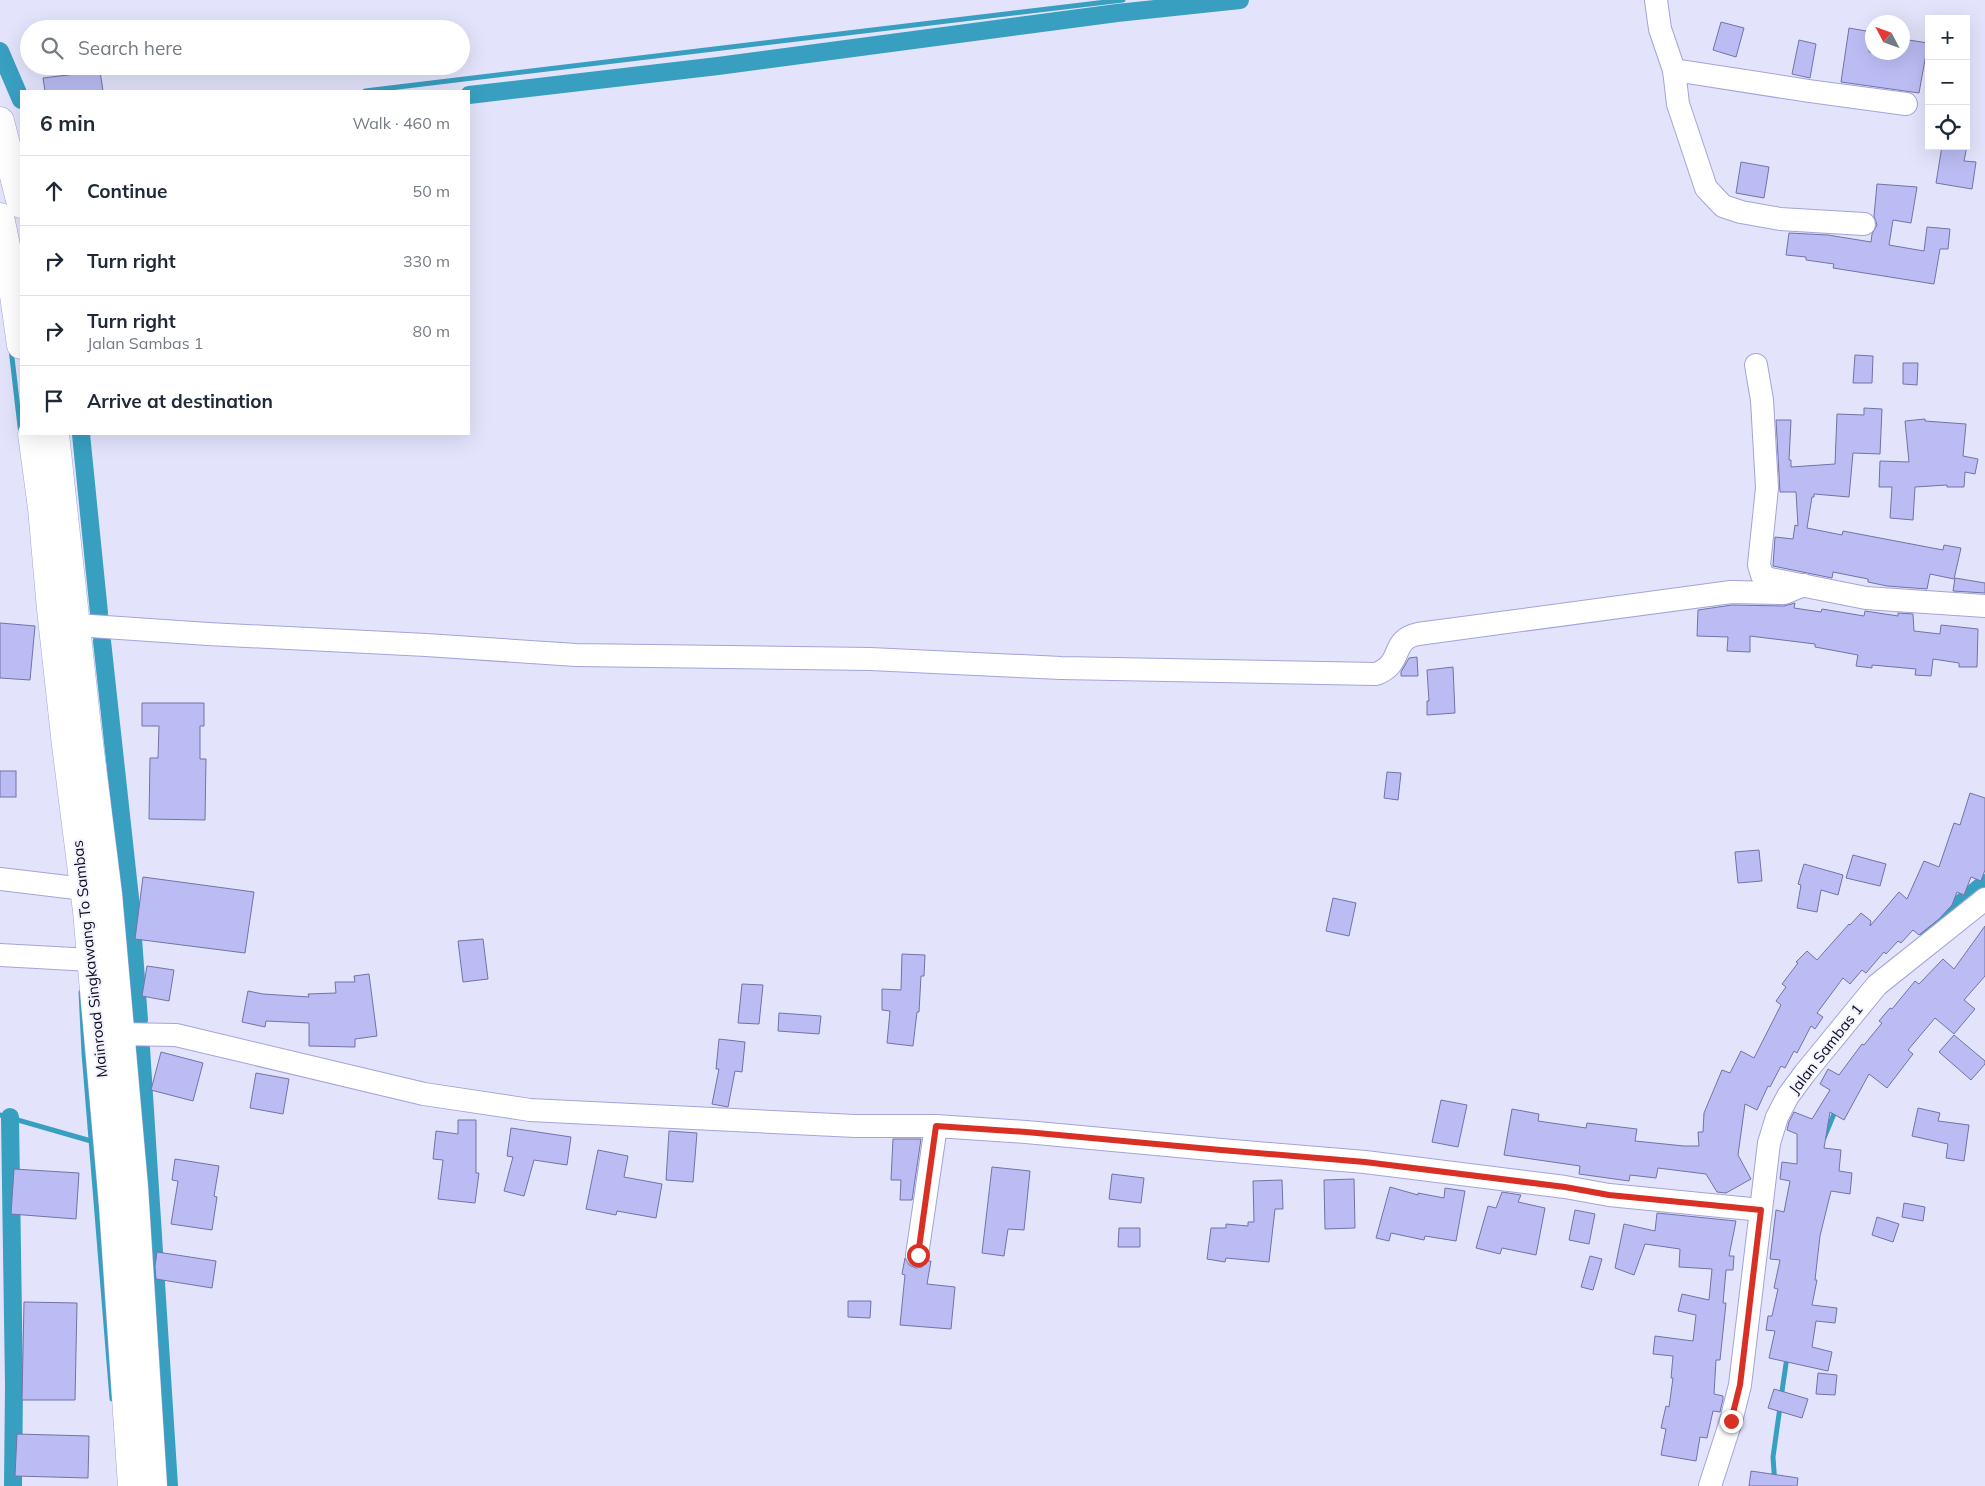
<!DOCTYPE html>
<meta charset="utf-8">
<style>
body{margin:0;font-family:Mulish,sans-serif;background:#f2f2f3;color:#1f2937}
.controls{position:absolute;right:15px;top:15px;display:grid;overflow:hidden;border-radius:0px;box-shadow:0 5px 20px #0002}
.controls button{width:45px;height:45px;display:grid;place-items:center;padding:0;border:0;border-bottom:1px solid #e0e1e3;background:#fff;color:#1f2937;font:25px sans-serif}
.compass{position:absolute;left:1865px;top:15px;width:45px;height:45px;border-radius:50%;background:#fff;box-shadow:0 5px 20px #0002;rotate:311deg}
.stop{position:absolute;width:15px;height:15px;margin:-11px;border:4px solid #d93025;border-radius:50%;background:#fff}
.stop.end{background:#d93025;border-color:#fff;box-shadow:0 1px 5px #0008}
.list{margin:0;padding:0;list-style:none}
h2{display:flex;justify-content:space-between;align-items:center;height:65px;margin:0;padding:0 20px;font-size:21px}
h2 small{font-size:16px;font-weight:400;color:#747a83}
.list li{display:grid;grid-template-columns:32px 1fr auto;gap:15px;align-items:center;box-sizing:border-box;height:70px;padding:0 20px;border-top:1px solid #e0e1e3}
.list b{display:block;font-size:19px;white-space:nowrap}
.list p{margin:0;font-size:16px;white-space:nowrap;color:#747a83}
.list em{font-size:16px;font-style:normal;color:#747a83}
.icon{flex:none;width:28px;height:28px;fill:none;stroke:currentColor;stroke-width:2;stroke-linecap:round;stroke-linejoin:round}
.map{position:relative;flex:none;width:1985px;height:1486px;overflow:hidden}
.search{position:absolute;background:#fff;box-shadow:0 5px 20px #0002;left:20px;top:20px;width:450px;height:55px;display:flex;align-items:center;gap:12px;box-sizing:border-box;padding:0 18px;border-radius:28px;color:#747a83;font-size:19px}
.panel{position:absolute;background:#fff;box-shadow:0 5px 20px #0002;left:20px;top:90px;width:450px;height:345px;border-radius:0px}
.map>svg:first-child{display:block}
</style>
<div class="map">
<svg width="1985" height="1486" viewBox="0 0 1985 1486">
<rect width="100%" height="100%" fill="#e3e4fc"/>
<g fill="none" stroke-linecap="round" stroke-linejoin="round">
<g stroke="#399fc0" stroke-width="5">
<path d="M365,91L1123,0"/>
<path d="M11,349L21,435"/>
<path d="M81,992L84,1053L112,1399"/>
<path d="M0,1115L91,1141"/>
<path d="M1824,1138L1836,1109"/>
<path d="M1781,1398L1787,1357"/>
<path d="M1775,1486L1773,1457L1780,1407"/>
</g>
<g stroke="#399fc0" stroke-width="18">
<path d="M0,51L21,100"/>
<path d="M469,95L718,66L1117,13L1240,0"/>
<path d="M81,434L99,613"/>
<path d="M102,641L130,898L139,1020"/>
<path d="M1928,931L1985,883"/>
<path d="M141,1048L169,1486"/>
<path d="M10,1117L14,1385L13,1486"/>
</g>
</g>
<g fill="#babcf3" stroke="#7273a6">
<path d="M1721,22L1744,28L1736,57L1713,50Z"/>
<path d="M1849,28L1872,32L1869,52H1902V39L1928,43L1919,93L1841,82Z"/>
<path d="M1799,40L1816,44L1810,78L1792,74Z"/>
<path d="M100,71L103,91H45L43,78Z"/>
<path d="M1942,146H1967L1964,161L1976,162L1972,189L1936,183Z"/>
<path d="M1741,162L1769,167L1764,198L1736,193Z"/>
<path d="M1877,184L1917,187L1911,223L1893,220L1889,245L1924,251L1927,227L1950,229L1948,249H1940L1934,284L1833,268L1834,264L1806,260V257L1786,255L1789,233L1828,235L1871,242L1872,234L1877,225L1874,216Z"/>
<path d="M1855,355L1873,356L1872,383H1853Z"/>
<path d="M1903,363H1918L1917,385L1903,384Z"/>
<path d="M1864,408L1882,409L1880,454L1853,453L1849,497L1814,494V497H1812L1807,528L1842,535L1843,531L1943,550L1944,545L1961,548L1954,579L1930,574L1927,589L1887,586L1868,582V579L1833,572L1832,578L1773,566L1775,537L1793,539L1795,525L1798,526L1796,492H1780L1776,420H1791L1789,460H1791V467L1835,464L1837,414L1864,415Z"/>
<path d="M1925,419V421L1966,424L1963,456L1978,459L1975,474L1965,472L1964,487H1947V485L1915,487L1913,520L1890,518L1892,487H1879L1880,461L1909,462L1905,421Z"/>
<path d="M1955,578L1985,583V593L1953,591Z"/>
<path d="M1795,603L1794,608L1821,612L1822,609L1864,616L1865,611L1898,616V613L1913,614L1914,631L1940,634L1941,625L1978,629L1977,667H1959V663L1933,659L1931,676L1915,675L1916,669L1872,665V668L1856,666L1858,655L1815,647V644L1750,636V652L1727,651L1728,637L1697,636L1698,610L1732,605L1784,606Z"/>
<path d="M0,623L35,626L30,680L0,678Z"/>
<path d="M1417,657L1418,676H1401V672L1409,658Z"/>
<path d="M1453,667L1455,713L1427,715V701H1429L1427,670Z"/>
<path d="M142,703H204V726H200V759H206L205,820L149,819L150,758H158L159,726H142Z"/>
<rect x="0" y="771" width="16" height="26"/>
<path d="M1387,772L1401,773L1398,800L1384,798Z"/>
<path d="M1970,793L1985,798V870L1981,881L1971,877L1964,895L1957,892L1952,905L1939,919L1919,935L1913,930L1901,943L1898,941L1886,954L1884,952L1866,973L1862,970L1850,984L1843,978L1817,1013L1823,1017L1815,1029L1811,1026L1797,1053L1794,1051L1785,1068L1781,1066L1770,1087L1768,1086L1757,1110L1745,1104L1738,1155L1751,1179L1726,1193L1717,1192L1706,1174L1658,1168L1656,1178L1630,1175L1629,1181L1579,1174L1580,1166L1504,1155L1512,1109L1539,1114L1538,1121L1586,1128L1587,1123L1637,1129L1635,1141L1684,1146H1699L1698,1132H1703L1704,1113L1722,1070L1730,1073L1741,1051L1754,1058L1781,1005L1776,1001L1786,987L1782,984L1798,963L1796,962L1807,951L1817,960L1849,924L1850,925L1861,913L1871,921L1870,926L1899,892L1907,899L1924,861L1939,867L1954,823L1960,825Z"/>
<path d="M1759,850L1762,881L1738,883L1735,852Z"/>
<path d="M1853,855L1886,864L1880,886L1846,878Z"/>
<path d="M1804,864L1843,875L1838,895L1821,890L1817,912L1797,908L1801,885L1798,884Z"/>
<path d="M143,877L254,892L245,953L135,939Z"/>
<path d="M1333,898L1356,903L1349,936L1326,931Z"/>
<path d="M1985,926V976L1964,1000L1975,1009L1954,1034L1935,1018L1908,1050L1913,1054L1887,1088L1869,1074L1844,1120L1830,1112L1824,1148L1841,1150L1839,1171L1852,1173L1850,1194L1831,1191L1820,1236L1815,1280H1817L1812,1305L1837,1308L1835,1323L1816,1321L1812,1347L1832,1352L1828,1371L1769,1358L1775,1331L1766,1330L1768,1316H1772L1778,1289L1774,1288L1780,1260L1770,1259L1773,1235L1776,1210L1784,1212L1790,1181L1780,1179L1782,1162L1797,1164V1134L1787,1130L1789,1122L1794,1112L1812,1119L1830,1090L1820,1084L1828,1069L1839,1075L1862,1044L1864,1045L1882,1023L1879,1021L1890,1008L1892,1009L1915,981L1919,984L1943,959L1954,969Z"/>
<path d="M483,939L488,979L463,982L458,941Z"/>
<path d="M902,954L925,955L924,976H921L919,1012H917L913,1046L887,1043L890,1011L882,1010V989L901,990Z"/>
<path d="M147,966L174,970L169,1001L142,996Z"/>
<path d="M369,974L377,1036L355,1039V1047L309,1046V1023L266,1021L265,1027L242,1022L248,991L263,994L309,997L308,994L336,993L335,982H355L354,976Z"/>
<path d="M742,984L763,985L759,1024L738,1023Z"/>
<path d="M779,1013L821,1016L819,1034L778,1031Z"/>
<path d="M1954,1035L1985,1061V1064L1971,1080L1939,1052Z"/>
<path d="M719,1039L745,1042L742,1072L735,1071L728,1107L712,1104L719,1069H716Z"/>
<path d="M161,1052L203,1063L193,1101L151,1090Z"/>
<path d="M256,1073L289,1079L283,1114L250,1108Z"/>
<path d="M1441,1100L1467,1105L1458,1147L1432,1142Z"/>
<path d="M1918,1108L1940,1113L1938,1121L1969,1125L1964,1161L1946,1158L1948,1144L1912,1136Z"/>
<path d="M458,1120H476V1173H479L475,1203L438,1199L443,1160L433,1159L436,1131L458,1134Z"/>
<path d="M511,1128L571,1137L567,1165L534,1160L524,1196L504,1191L513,1157L507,1156Z"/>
<path d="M669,1131L697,1133L693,1182L666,1180Z"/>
<path d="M893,1139H921L912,1200H900L901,1180H891Z"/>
<path d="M598,1150L628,1156L624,1177L662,1184L656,1218L617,1211L616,1215L586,1209Z"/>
<path d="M175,1159L219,1166L214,1196L217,1197L212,1230L171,1224L178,1181L172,1180Z"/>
<path d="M992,1167L1030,1171L1024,1230L1008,1229L1004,1256L982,1253Z"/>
<path d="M14,1169L79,1173L76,1219L11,1214Z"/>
<path d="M1112,1174L1144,1178L1141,1203L1109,1199Z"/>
<path d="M1354,1179L1355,1228L1325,1229L1324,1180Z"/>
<path d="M1282,1180L1283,1209H1275L1269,1262L1226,1258L1225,1262L1207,1259L1211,1228H1226V1224L1248,1226V1222H1254L1253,1181Z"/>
<path d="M1390,1187L1418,1195V1193L1444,1198L1445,1188L1465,1191L1456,1241L1425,1236L1424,1240L1391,1233L1389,1241L1376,1238Z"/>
<path d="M1502,1192L1521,1195L1518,1202L1545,1208L1536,1255L1502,1248L1500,1254L1476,1248L1488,1206L1496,1208Z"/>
<path d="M1904,1203L1925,1207L1923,1221L1902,1217Z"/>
<path d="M1575,1210L1595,1214L1589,1244L1569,1240Z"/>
<path d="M1657,1213L1736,1221L1729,1256H1734L1733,1270H1726L1723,1303H1726L1720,1360H1716L1714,1394L1723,1396V1399L1720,1412L1713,1411L1707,1438L1700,1437L1696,1461L1661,1455L1666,1429L1661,1428L1666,1406L1669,1407L1673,1378H1671L1673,1356L1653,1354L1655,1336L1693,1341L1696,1315L1678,1311L1682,1294L1709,1300L1712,1269L1679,1267L1680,1249L1645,1244L1634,1275L1615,1268L1624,1224L1655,1231Z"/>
<path d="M1877,1217L1899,1224L1893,1242L1872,1235Z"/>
<path d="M1119,1228H1140V1247H1118Z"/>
<path d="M157,1252L216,1261L212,1288L156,1279L155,1266Z"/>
<path d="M1590,1256L1602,1259L1593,1290L1581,1287Z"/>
<path d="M905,1258L909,1265L916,1268L922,1267L928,1261H931L927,1284L955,1287L951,1329L900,1325L905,1275L902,1274Z"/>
<path d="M848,1301H871L870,1318L848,1317Z"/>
<path d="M24,1302L77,1303L75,1400H22Z"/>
<path d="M1818,1373L1837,1375L1835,1395L1816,1394Z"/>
<path d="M1774,1389L1808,1399L1802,1418L1768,1408Z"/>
<path d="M17,1434L89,1436L88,1478L15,1476Z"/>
<path d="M1751,1471L1798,1478L1797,1486H1749Z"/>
</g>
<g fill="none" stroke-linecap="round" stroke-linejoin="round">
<defs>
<g id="minor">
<path d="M1656,0L1660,29L1674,70L1678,104L1706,188L1723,206L1741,212L1780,219L1864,224"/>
<path d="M1674,70L1809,91L1906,104"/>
<path d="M1756,365L1762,400L1767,488L1759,565L1762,575L1770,579L1866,598L1985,606"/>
<path d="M76,625L208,634L426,645L576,655L870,659L1061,668L1376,674C1405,663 1389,640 1418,634L1731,592L1784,593L1804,585"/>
<path d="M0,879L84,889"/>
<path d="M0,955L91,960"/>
<path d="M119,1034L176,1035L424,1094L530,1110L855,1126H936L1026,1132L1221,1150L1365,1162L1565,1187L1609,1195L1761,1210"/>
<path d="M917,1255L936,1126"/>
<path d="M1710,1486L1731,1421L1740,1385L1769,1143L1777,1117L1788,1096L1805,1073L1877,985L1985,899"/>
</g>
<g id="highway">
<path d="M0,121L21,204"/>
<path d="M0,217L9,260L21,345"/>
<path d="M32,434L42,508L51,609L66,745L87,911L113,1205L132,1486"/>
<path d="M55,434L87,727L108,894L134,1187L153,1486"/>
</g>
</defs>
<use href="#minor" stroke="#a2a4da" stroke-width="24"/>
<use href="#highway" stroke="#a2a4da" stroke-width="29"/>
<use href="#minor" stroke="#fff" stroke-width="22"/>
<use href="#highway" stroke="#fff" stroke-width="28"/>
</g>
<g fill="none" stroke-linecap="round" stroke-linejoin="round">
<path stroke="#d93025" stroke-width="6" d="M918,1255L936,1126L1026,1132L1221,1150L1365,1162L1565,1187L1609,1195L1761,1210L1740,1385L1731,1421"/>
</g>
<g text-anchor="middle" stroke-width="4" stroke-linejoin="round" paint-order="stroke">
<g font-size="15" fill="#0d0c1f" stroke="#f2f3fe">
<text transform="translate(90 959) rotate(-96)" y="5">Mainroad Singkawang To Sambas</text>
<text transform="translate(1826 1049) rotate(-52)" y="5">Jalan Sambas 1</text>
</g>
</g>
</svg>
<div class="controls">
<button>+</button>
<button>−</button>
<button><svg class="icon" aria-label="locate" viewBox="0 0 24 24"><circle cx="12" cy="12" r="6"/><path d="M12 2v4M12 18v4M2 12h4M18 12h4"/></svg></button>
</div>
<svg class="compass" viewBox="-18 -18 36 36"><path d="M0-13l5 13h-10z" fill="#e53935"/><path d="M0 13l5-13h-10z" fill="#747a83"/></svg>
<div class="stop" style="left:918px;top:1255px"></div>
<div class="stop end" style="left:1731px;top:1421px"></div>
<div class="search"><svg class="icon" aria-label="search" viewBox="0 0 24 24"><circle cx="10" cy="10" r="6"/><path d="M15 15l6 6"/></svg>Search here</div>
<section class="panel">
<h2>6 min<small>Walk · 460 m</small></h2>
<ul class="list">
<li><svg class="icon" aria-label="ahead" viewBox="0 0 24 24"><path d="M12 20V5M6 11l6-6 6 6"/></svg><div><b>Continue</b></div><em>50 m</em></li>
<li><svg class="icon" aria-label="right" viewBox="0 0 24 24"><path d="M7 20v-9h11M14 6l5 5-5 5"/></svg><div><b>Turn right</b></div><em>330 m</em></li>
<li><svg class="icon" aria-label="right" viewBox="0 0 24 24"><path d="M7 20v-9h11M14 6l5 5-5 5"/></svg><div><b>Turn right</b><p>Jalan Sambas 1</p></div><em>80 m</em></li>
<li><svg class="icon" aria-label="arrive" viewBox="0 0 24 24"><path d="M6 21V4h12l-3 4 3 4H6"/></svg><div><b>Arrive at destination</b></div></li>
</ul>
</section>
</div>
